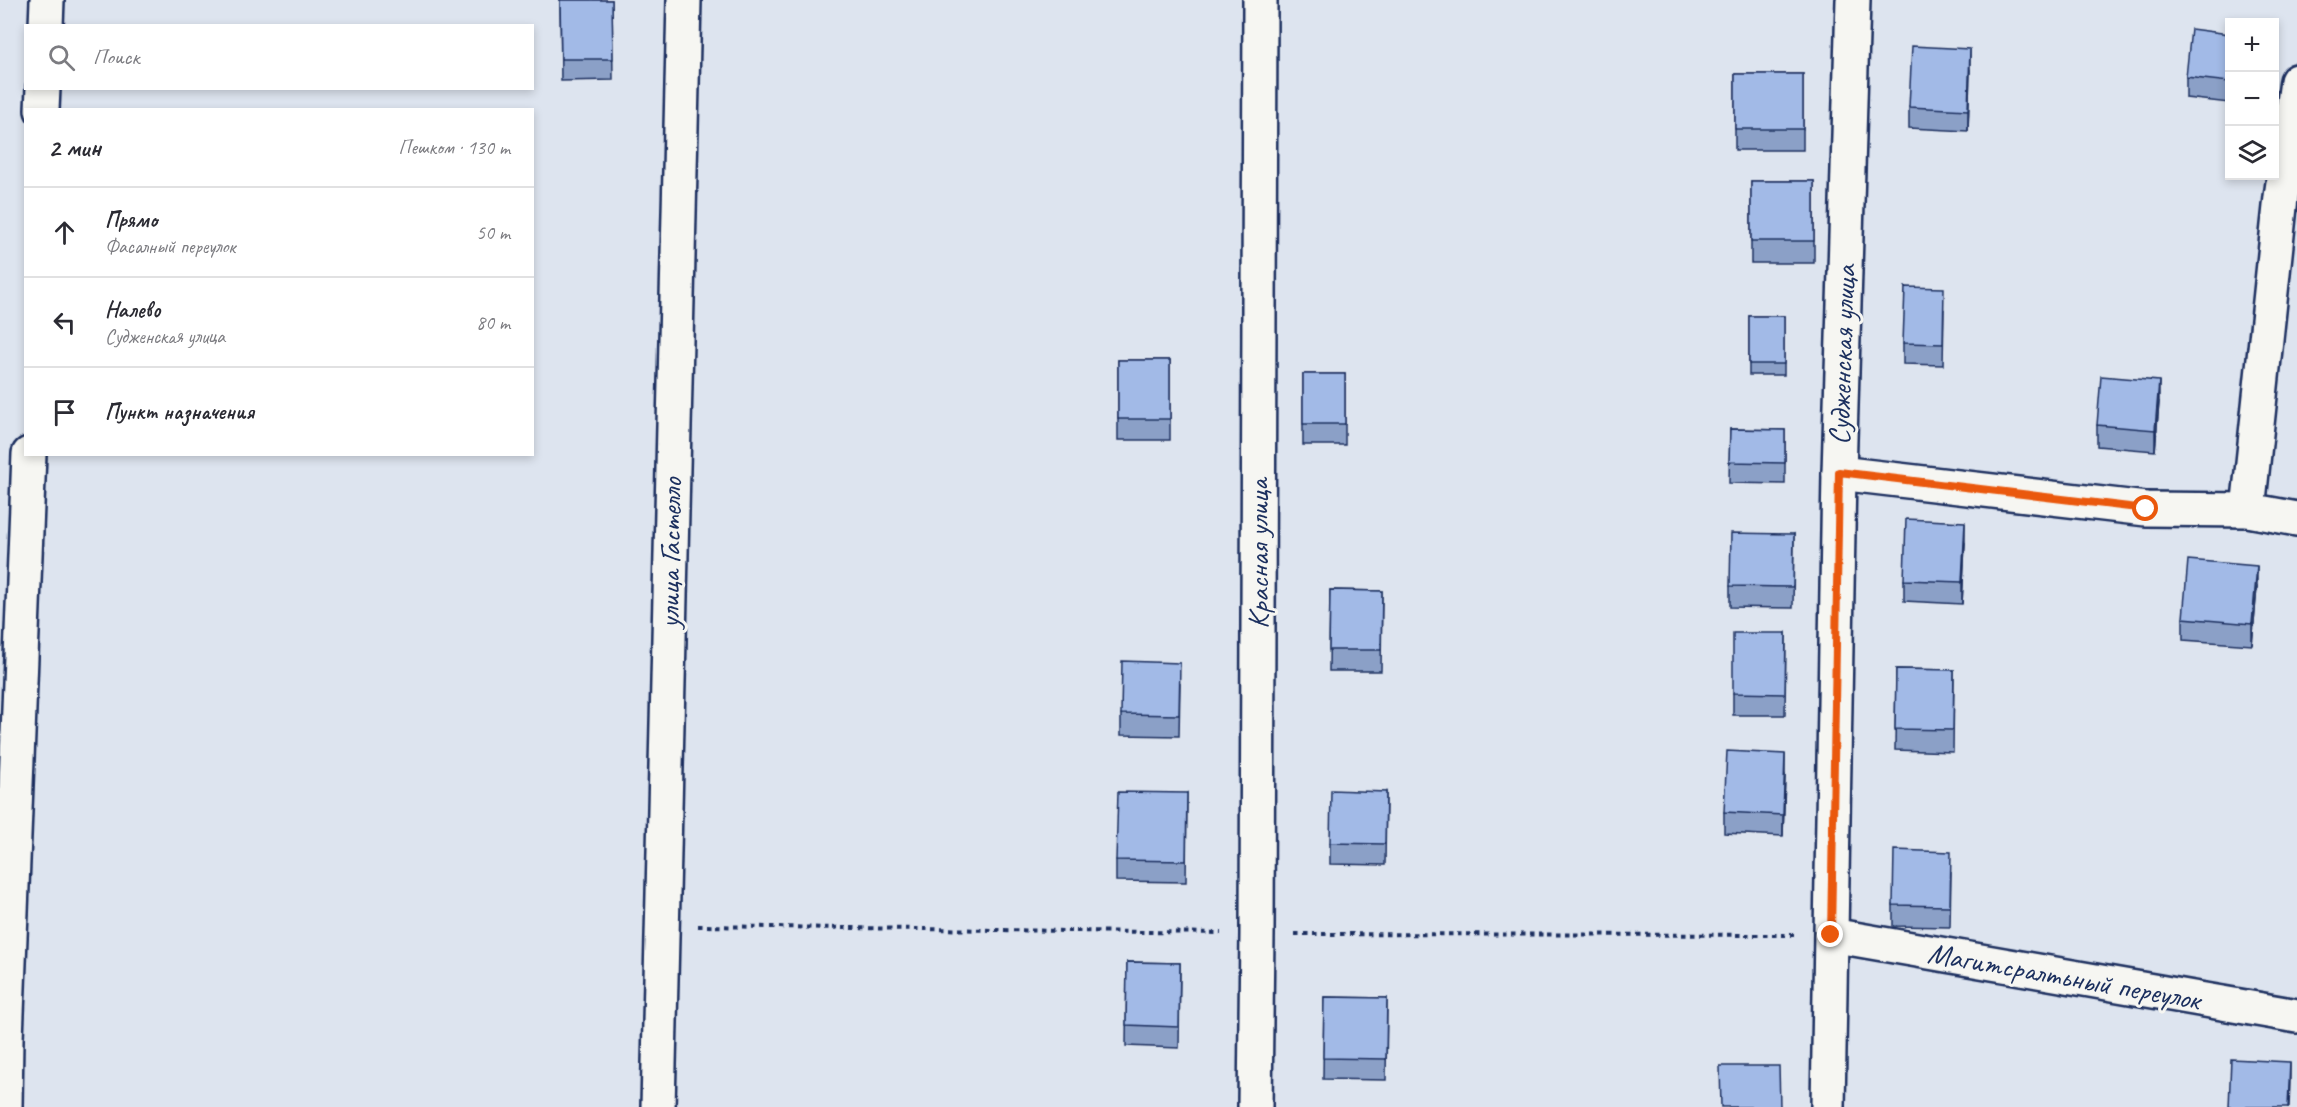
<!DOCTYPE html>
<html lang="ru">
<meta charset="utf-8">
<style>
body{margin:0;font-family:Caveat,sans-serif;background:#f2f2f3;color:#2b2b33}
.controls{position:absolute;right:18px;top:18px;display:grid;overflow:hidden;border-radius:0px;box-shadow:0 3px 9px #0003}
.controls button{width:54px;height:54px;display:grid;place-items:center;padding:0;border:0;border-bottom:2px solid #e1e1e2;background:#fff;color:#2b2b33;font:30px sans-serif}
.stop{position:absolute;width:18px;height:18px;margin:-14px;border:4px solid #ea580c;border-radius:50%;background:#fff}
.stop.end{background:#ea580c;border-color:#fff;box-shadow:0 2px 6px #0008}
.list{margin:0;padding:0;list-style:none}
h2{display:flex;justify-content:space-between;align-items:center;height:78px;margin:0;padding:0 24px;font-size:26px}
h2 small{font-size:20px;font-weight:400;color:#7c7c81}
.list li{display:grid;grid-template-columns:39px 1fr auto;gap:18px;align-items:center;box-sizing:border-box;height:90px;padding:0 24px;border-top:2px solid #e1e1e2}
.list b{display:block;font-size:22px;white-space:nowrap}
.list p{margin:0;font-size:20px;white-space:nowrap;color:#7c7c81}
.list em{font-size:20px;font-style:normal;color:#7c7c81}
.icon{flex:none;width:33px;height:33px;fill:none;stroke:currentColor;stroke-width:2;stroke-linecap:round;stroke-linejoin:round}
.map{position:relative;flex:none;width:2297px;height:1107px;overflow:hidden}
.search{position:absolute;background:#fff;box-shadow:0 3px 9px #0003;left:24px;top:24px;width:510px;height:66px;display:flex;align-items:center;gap:15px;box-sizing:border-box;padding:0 21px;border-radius:0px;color:#7c7c81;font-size:22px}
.panel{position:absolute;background:#fff;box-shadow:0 3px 9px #0003;left:24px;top:108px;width:510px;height:348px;border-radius:0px}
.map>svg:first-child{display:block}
</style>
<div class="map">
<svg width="2297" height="1107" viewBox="0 0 2297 1107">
<rect width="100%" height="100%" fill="#dde4ef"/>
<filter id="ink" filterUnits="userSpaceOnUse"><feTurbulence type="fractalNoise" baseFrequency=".0167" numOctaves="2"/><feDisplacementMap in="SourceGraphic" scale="12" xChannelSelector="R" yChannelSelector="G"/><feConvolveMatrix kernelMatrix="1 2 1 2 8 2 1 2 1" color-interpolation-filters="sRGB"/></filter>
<g filter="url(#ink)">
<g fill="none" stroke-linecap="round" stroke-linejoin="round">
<defs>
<g id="minor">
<path d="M46,26L47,0"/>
<path d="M42,110L43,88"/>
<path d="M1839,473L2146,509L2248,510L2297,519"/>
<path d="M2248,510L2281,197L2297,81"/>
<path d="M1831,935L2297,1016"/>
<path d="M5,1107L6,1039L29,454"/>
<path d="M658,1107L684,0"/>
<path d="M1255,1107L1257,934L1260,0"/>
<path d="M1828,1107L1839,473L1853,0"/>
</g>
</defs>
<use href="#minor" stroke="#1b2f5e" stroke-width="38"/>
<g stroke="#1b2f5e" stroke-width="4" stroke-dasharray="4.5 4.5" stroke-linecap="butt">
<path d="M698,926L1221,933"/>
<path d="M1295,934L1794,935"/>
</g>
<use href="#minor" stroke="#f6f6f2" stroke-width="33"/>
</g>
<g fill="#8ba0c7" stroke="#1b2f5e" stroke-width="1.5">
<path d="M560,0H612L613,80L561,81Z"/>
<path d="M2229,34V103L2186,98V77Z"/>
<path d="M1970,70L1968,131L1909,128V107Z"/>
<rect x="1735" y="74" width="68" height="76"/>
<rect x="1751" y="181" width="63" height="82"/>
<path d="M1944,310L1943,365L1903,364V343Z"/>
<rect x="1749" y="316" width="35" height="59"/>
<rect x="1118" y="360" width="52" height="80"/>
<rect x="1303" y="374" width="42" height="71"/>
<path d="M2159,402L2155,451L2097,446V425Z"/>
<path d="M1730,429L1785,430V484L1729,483Z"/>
<path d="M1794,534L1793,608L1730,607V586Z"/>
<path d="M1965,543L1962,604L1904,601V580Z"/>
<path d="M2257,587L2252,645L2183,640V618Z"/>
<path d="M1330,590L1382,591L1381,671H1329Z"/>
<path d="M1786,633L1785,715H1733V693Z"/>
<path d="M1896,669L1954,670L1953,752L1895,750Z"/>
<path d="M1180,684L1179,736L1121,735V714Z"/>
<path d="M1785,775L1783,836L1724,833V812Z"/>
<path d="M1386,792L1385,865L1330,864V843Z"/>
<path d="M1187,793L1186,882L1116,881V860Z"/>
<path d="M1951,873L1950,927L1893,926V905Z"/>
<path d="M1127,962L1180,963L1179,1048L1126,1046Z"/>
<path d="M1324,997L1387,998L1386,1080L1323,1079Z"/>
</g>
<g fill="#7182a2" stroke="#1b2f5e" stroke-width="1.5">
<path d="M1970,49V70L1968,131V110Z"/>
<path d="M2159,381V402L2155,451V430Z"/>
<path d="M1965,522V543L1962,604V582Z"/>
<path d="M2257,566V587L2252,645V624Z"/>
<path d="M1785,754V775L1783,836V815Z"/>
<path d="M2290,1062V1083L2289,1107H2288Z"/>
</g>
<g fill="#a2bae7" stroke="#1b2f5e" stroke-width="1.5">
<path d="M560,0H612L613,59H561Z"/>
<path d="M2191,29L2229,34V82L2186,77Z"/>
<path d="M1912,46L1970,49L1968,110L1909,107Z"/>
<rect x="1735" y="74" width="68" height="55"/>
<rect x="1751" y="181" width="63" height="60"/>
<path d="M1905,287L1944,288L1943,344L1903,343Z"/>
<rect x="1749" y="316" width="35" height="48"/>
<rect x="1118" y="360" width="52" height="59"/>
<rect x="1303" y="374" width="42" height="50"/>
<path d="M2101,376L2159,381L2155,430L2097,425Z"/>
<path d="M1730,429L1785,430V463L1729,462Z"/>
<path d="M1906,519L1965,522L1962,582L1904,580Z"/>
<path d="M1731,533L1794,534L1793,587L1730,586Z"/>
<path d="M2188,560L2257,566L2252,624L2183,618Z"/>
<path d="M1330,590L1382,591L1381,650H1329Z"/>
<path d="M1733,633H1786L1785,694L1733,693Z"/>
<path d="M1122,661L1180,663L1179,715L1121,714Z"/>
<path d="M1896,669L1954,670L1953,730L1895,729Z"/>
<path d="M1727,751L1785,754L1783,815L1724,812Z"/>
<path d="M1331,790L1386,792L1385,844L1330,843Z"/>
<path d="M1118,792L1187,793L1186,861L1116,860Z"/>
<path d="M1894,850L1951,852L1950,906L1893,905Z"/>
<path d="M1127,962L1180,963L1179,1027L1126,1025Z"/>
<path d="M1324,997L1387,998L1386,1059L1323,1058Z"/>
<path d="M2231,1059L2290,1062L2288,1107H2229Z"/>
<path d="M1720,1066H1779L1780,1107H1721Z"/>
</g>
</g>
<g fill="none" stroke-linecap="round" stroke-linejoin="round" filter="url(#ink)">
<path stroke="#ea580c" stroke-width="8" d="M1831,935L1839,472L2146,509"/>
</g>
<g text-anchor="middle" stroke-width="6" stroke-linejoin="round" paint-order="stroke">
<g font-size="30" fill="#1b2f5e" stroke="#f6f6f2">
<text transform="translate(1842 355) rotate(-88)" y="10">Судженская улица</text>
<text transform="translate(670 553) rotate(-89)" y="10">улица Гастелло</text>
<text transform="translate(1258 554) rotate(-90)" y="10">Красная улица</text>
<text transform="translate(2064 976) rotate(10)" y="10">Магитсралтьный переулок</text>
</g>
</g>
</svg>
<div class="controls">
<button>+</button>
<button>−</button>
<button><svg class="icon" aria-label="layers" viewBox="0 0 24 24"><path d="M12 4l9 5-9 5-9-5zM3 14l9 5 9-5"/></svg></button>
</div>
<div class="stop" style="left:2146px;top:509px"></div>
<div class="stop end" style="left:1831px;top:935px"></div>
<div class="search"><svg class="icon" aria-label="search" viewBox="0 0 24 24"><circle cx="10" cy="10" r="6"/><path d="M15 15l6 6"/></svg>Поиск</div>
<section class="panel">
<h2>2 мин<small>Пешком · 130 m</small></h2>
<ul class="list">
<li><svg class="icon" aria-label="ahead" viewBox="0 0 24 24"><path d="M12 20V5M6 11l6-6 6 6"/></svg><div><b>Прямо</b><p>Фасалный переулок</p></div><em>50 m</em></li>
<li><svg class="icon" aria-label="left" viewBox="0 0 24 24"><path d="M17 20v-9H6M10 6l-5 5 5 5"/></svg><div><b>Налево</b><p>Судженская улица</p></div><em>80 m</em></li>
<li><svg class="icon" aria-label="arrive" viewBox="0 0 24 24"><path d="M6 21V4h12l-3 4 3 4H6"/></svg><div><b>Пункт назначения</b></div></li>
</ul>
</section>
</div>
